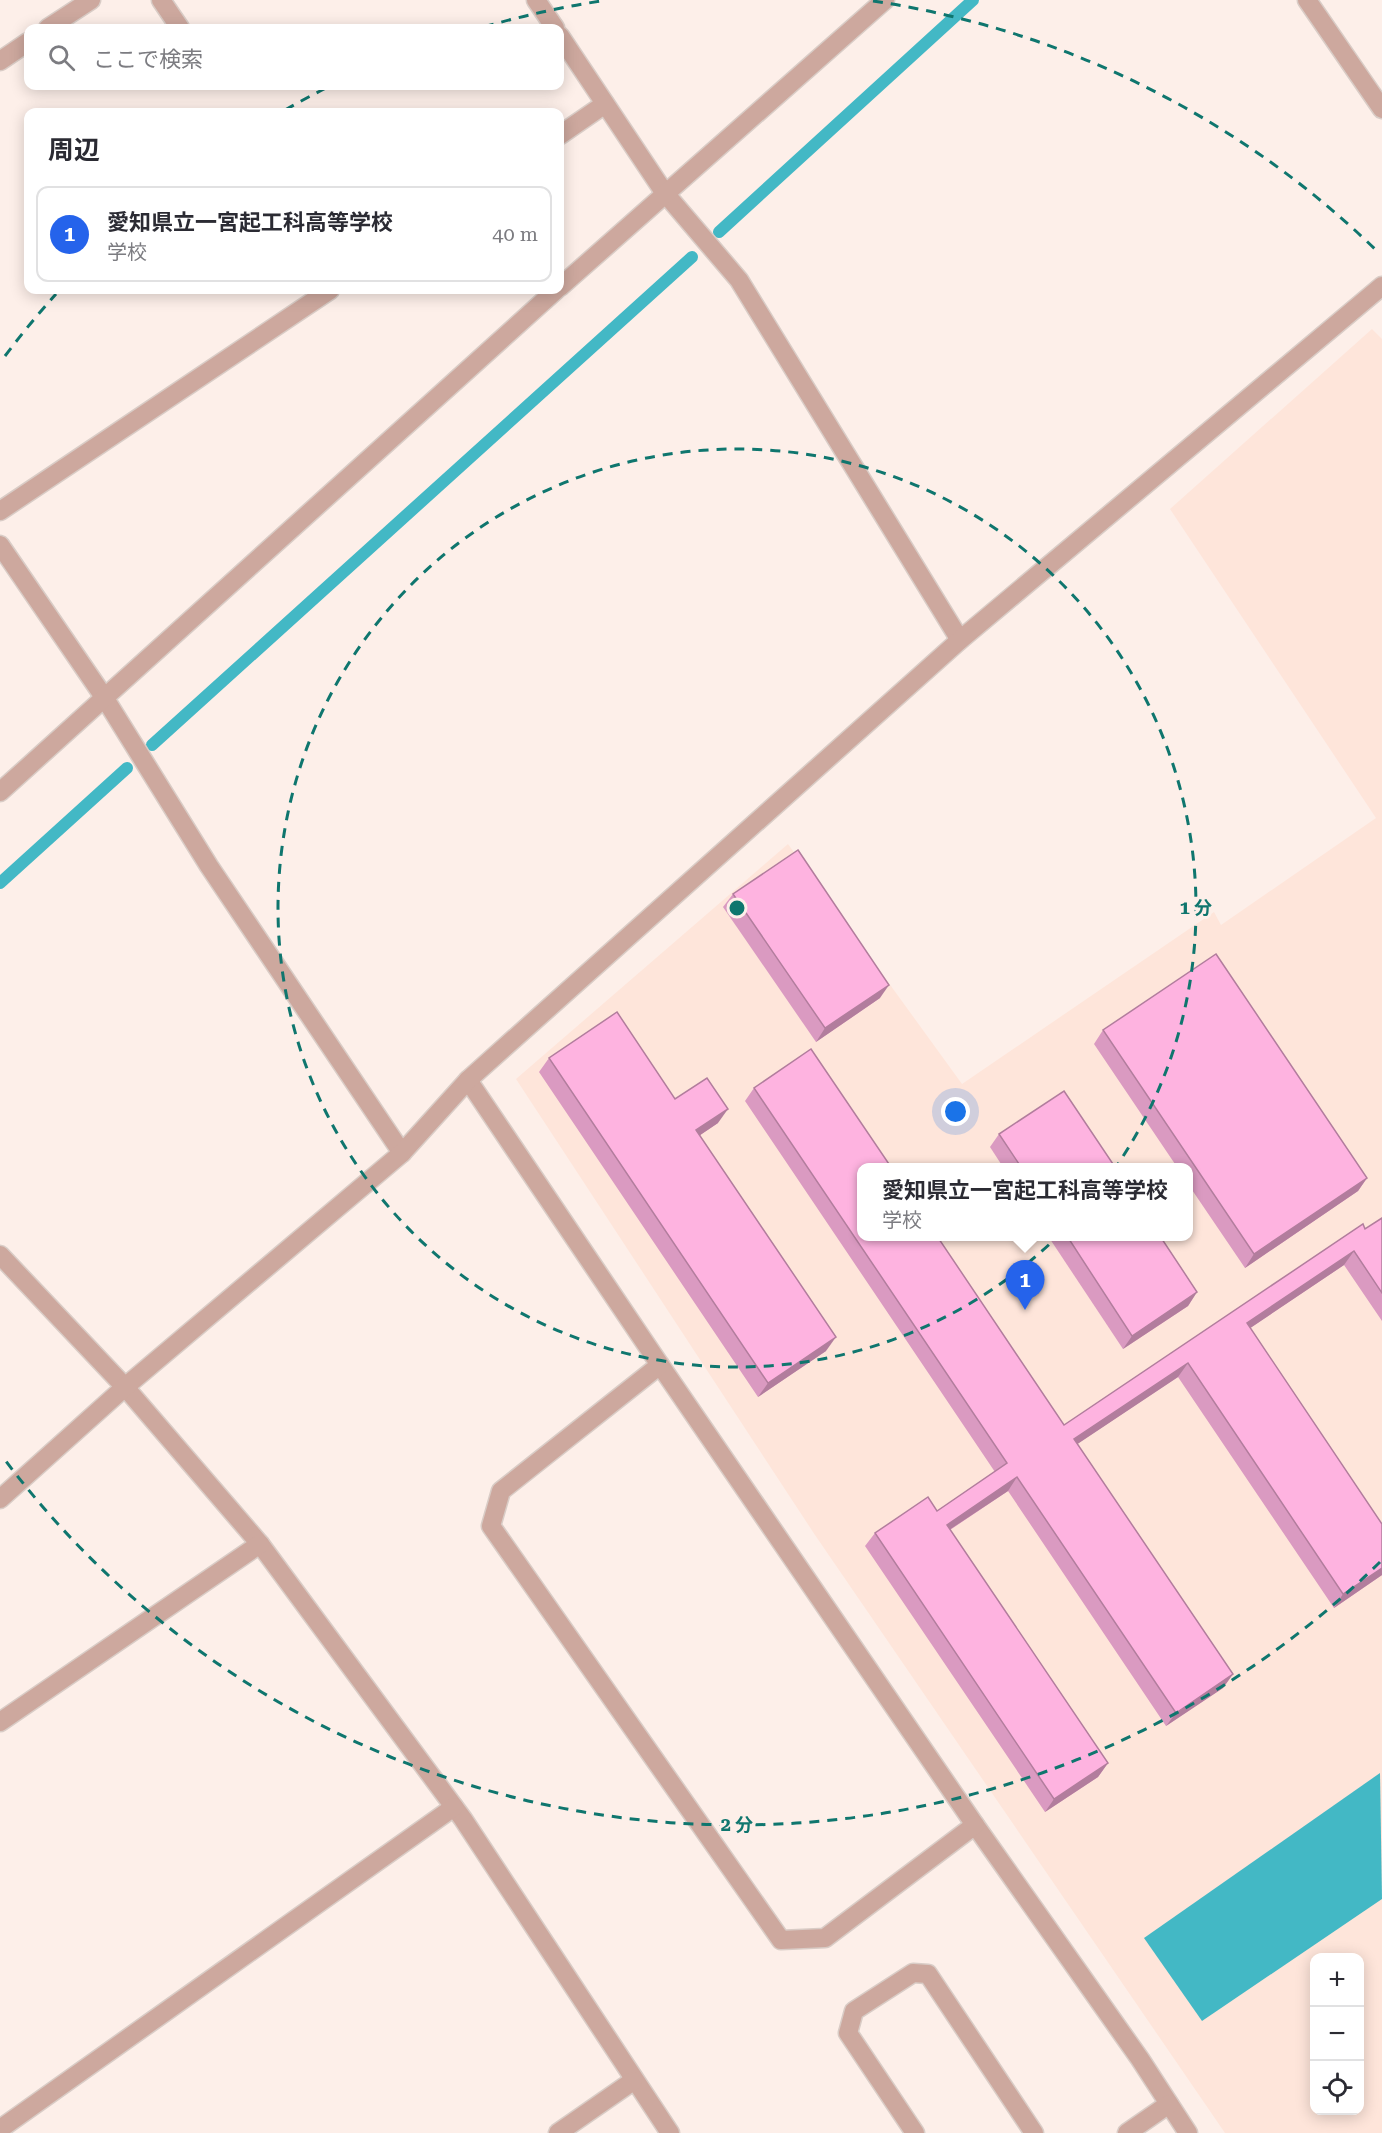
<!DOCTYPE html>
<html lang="ja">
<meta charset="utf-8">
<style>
body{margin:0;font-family:"Roboto Serif","Noto Sans JP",serif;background:#f7f7f7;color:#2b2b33}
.controls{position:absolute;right:18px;bottom:18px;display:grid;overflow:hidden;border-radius:12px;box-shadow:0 3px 15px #0003}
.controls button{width:54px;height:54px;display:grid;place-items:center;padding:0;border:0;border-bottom:2px solid #e1e1e2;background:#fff;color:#2b2b33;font:30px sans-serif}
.you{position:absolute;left:956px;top:1112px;width:21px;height:21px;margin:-15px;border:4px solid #fff;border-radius:50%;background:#1a73e8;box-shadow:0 0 0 9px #1a73e833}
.badge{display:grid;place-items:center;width:39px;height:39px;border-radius:50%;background:#2563eb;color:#fff;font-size:20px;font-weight:700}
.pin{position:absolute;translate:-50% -50px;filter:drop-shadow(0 2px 3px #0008)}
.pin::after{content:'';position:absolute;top:32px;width:21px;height:18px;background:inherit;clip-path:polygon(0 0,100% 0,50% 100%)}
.popup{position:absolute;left:857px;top:1163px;width:336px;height:78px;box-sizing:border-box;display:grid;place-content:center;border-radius:12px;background:#fff;filter:drop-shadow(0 2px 4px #0005);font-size:20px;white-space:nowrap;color:#7c7c81}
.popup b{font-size:22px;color:#2b2b33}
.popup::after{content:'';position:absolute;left:50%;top:100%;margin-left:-12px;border:12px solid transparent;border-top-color:#fff}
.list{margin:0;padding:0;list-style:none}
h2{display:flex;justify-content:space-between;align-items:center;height:78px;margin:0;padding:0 24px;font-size:26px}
h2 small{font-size:20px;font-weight:400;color:#7c7c81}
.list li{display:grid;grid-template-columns:39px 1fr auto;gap:18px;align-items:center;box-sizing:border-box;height:96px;margin:0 12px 12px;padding:0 12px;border:2px solid #e1e1e2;border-radius:12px}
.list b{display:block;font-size:22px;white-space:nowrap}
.list p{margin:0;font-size:20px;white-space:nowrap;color:#7c7c81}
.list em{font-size:20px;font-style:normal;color:#7c7c81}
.icon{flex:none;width:33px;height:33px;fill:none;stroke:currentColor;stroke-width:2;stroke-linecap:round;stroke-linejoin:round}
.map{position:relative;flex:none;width:1382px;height:2133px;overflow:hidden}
.search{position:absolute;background:#fff;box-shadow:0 3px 15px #0003;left:24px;top:24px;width:540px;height:66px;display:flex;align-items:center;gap:15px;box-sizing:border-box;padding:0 21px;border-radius:12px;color:#7c7c81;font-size:22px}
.panel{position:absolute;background:#fff;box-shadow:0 3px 15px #0003;left:24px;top:108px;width:540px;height:186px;border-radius:12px}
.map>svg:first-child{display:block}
</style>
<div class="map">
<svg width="1382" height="2133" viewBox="0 0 1382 2133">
<rect width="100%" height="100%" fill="#fdefe9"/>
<path fill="#fee5da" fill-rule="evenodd" d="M1372,329L1382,339V2133H1225L815,1535L516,1079L788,844L962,1084L1214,912L1221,925L1376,818L1170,509ZM862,1168H1188V1236H862ZM1314,1958H1360V2110H1314Z"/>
<path fill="#43b8c5" d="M1380,1773L1382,1899L1202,2021L1144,1938Z"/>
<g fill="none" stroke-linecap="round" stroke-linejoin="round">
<g stroke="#43b8c5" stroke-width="12">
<path d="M719,232L973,0"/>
<path d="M152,745L692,257"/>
<path d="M0,883L127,768"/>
</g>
<defs>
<g id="minor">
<path d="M161,0L180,28"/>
<path d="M536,0L555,28"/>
<path d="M1307,0L1382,109"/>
<path d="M48,28L91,0"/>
<path d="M560,36L664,192L739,280L960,640"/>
<path d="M0,61L28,42"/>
<path d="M560,135L605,104"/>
<path d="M560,287L885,0"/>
<path d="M0,511L330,290"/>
<path d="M0,545L104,697L209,866L402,1153"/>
<path d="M0,792L556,290"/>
<path d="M468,1080L660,1365L975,1825L1140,2059L1188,2133"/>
<path d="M0,1255L125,1387L260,1544L463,1819L670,2133"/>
<path d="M660,1365L501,1491L491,1526L781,1940L825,1938L975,1825"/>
<path d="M0,1499L125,1387L402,1153L468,1080L960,640L1382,286"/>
<path d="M0,1722L260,1544"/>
<path d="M0,2129L454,1807"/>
<path d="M558,2133L633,2081"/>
<path d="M915,2133L848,2033L854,2011L913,1973L928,1974L1034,2133"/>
<path d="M1127,2133L1169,2104"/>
</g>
</defs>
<use href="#minor" stroke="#d9ccc6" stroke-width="21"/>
<use href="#minor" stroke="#cda89e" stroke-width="18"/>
</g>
<g fill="#da9ac1">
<path d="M733,894L880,998L816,1042L723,907Z"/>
<path d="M1103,1030L1367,1178L1358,1191L1245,1268L1188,1184V1167H1177L1094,1044Z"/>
<path d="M549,1058L718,1123L700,1135L826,1351L758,1397L539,1072Z"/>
<path d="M754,1088L1064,1425L1382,1218V1321L1344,1265L1250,1328L1382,1524V1575L1334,1608L1178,1377L1077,1444L1233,1674L1223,1688L1166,1726L1008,1491L950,1530L1108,1763L1098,1777L1045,1812L865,1546L875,1533L937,1511L995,1472L745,1101Z"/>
<path d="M999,1134L1115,1167H1003L990,1147Z"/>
<path d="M1048,1236H1160L1197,1292L1188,1306L1123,1349Z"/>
</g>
<g fill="#b27d9d">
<path d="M889,985L880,998L816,1042L825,1028Z"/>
<path d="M728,1109L718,1123L687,1144L696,1130Z"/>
<path d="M1367,1178L1358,1191L1245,1268L1254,1254Z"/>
<path d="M1354,1251L1344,1265L1237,1337L1247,1323Z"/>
<path d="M1197,1292L1188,1306L1123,1349L1132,1336Z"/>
<path d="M836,1337L826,1351L758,1397L768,1383Z"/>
<path d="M1188,1363L1178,1377L1064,1453L1074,1439Z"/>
<path d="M1017,1477L1008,1491L937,1538L947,1525Z"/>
<path d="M1382,1568V1575L1334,1608L1343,1594Z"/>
<path d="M1233,1674L1223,1688L1166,1726L1176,1713Z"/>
<path d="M1108,1763L1098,1777L1045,1812L1054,1799Z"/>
</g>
<g fill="#feb3e0" stroke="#b27d9d" stroke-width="1.5">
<path d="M798,850L889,985L825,1028L733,894Z"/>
<path d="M1216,954L1367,1178L1254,1254L1103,1030Z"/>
<path d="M617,1012L675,1099L707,1078L728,1109L696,1130L836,1337L768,1383L549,1058Z"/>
<path d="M811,1049L891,1167H861V1236H937L1064,1425L1363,1224L1365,1229L1382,1218V1293L1354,1251L1247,1323L1382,1524V1568L1343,1594L1188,1363L1074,1439L1233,1674L1176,1713L1017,1477L947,1525L1108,1763L1054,1799L875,1533L928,1497L937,1511L1007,1463L754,1088Z"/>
<path d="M1064,1091L1115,1167H1021L999,1134Z"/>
<path d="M1067,1236H1160L1197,1292L1132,1336Z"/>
</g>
<g fill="none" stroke="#0f766e" stroke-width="3" stroke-dasharray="10 8">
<circle cx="737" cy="908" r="459"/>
<path d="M1380 1562A917 917 0 0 1 5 1460M5 356A917 917 0 0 1 56 294M285 110A917 917 0 0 1 328 87M484 27A917 917 0 0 1 601 1M873 1A917 917 0 0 1 1380 254"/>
</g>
<circle cx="737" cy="908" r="9" fill="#0f766e" stroke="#fdefe9" stroke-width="3"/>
<g font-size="18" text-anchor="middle" font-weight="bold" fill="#0f766e" stroke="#fdefe9" stroke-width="6" stroke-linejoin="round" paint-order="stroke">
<text x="1196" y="914">1 分</text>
<text x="737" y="1831">2 分</text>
</g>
</svg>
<div class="controls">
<button>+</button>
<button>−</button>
<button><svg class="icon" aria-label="locate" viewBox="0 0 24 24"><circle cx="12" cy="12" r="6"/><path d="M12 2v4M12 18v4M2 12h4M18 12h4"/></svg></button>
</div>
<div class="you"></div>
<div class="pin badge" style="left:1025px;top:1310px">1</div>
<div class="popup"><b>愛知県立一宮起工科高等学校</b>学校</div>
<div class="search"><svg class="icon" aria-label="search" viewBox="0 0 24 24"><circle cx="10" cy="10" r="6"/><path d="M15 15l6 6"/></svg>ここで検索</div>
<section class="panel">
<h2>周辺<small></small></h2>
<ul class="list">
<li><span class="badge">1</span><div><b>愛知県立一宮起工科高等学校</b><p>学校</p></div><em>40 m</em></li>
</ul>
</section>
</div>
